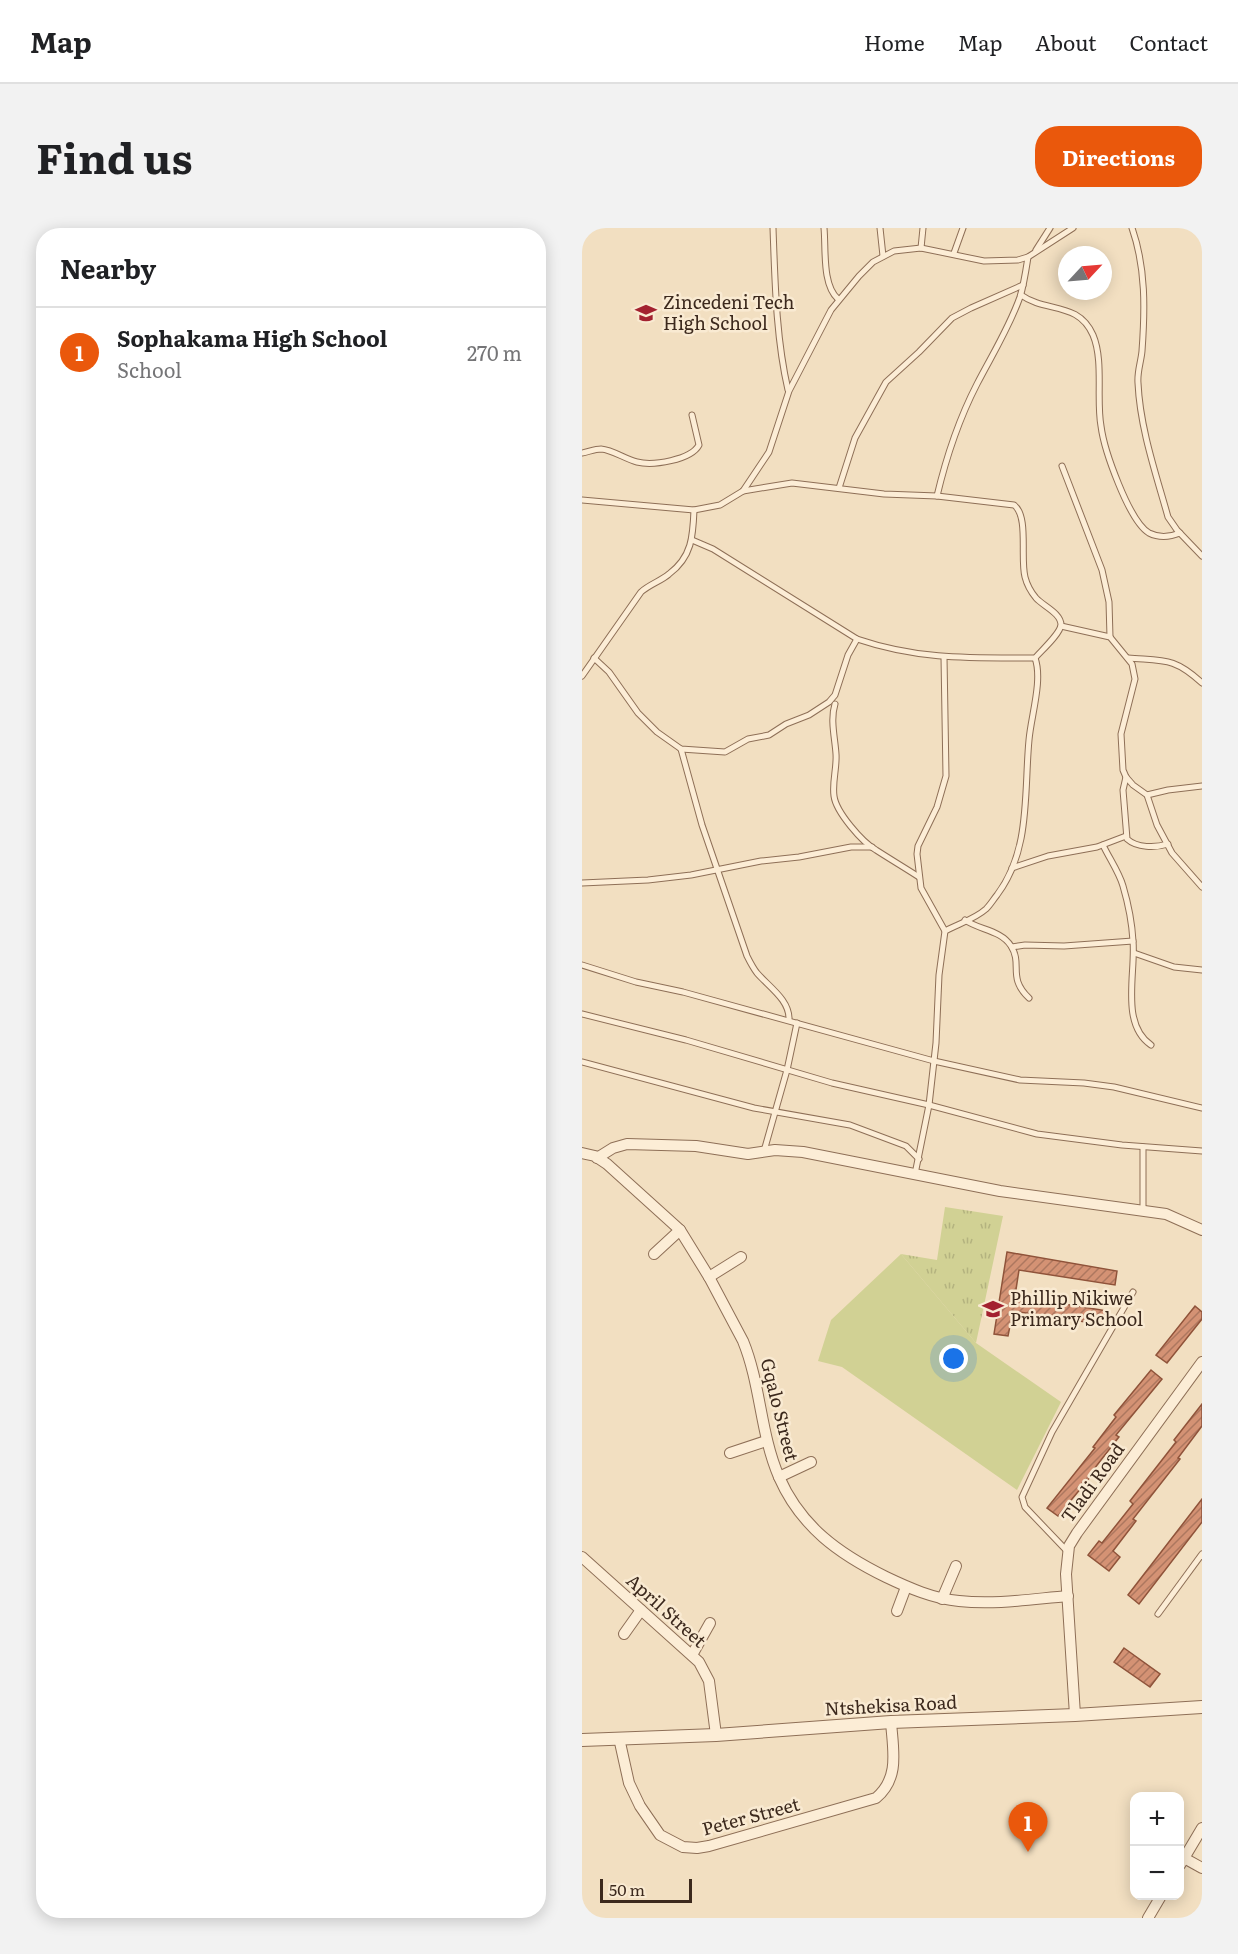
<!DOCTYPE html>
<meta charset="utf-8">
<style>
body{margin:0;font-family:Literata,serif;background:#f2f2f2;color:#202124}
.controls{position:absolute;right:18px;bottom:18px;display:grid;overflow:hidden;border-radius:12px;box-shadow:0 3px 15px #0003}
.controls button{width:54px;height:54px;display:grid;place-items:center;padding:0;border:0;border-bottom:2px solid #e0e0e0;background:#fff;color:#202124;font:30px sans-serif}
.compass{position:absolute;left:476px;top:18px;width:54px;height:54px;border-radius:50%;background:#fff;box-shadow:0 3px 15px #0003;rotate:64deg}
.scale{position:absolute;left:18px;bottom:15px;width:92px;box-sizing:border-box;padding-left:6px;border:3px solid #3c291d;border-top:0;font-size:16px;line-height:21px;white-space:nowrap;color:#3c291d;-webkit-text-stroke:4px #f9ead2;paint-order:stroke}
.you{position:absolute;left:372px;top:1131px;width:21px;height:21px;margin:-15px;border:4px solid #fff;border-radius:50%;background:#1a73e8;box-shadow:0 0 0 9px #1a73e833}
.badge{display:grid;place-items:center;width:39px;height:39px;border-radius:50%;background:#ea580c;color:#fff;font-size:20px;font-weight:700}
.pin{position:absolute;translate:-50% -50px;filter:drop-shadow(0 2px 3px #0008)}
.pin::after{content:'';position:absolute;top:32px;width:21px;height:18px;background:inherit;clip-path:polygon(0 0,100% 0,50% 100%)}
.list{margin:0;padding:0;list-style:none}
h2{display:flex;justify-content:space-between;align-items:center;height:78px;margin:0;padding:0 24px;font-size:26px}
h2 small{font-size:20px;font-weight:400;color:#757577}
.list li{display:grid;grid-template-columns:39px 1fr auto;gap:18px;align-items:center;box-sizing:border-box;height:90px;padding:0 24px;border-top:2px solid #e0e0e0}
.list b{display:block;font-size:22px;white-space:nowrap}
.list p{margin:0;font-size:20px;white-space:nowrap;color:#757577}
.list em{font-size:20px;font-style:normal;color:#757577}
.map{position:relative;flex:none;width:620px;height:1690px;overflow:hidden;border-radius:24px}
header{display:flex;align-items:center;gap:36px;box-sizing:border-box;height:84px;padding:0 30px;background:#fff;border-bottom:2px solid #e0e0e0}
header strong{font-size:28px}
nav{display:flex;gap:33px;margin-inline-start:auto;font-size:21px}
.intro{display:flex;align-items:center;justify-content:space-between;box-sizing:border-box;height:144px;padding:0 36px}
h1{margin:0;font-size:42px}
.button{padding:15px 27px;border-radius:24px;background:#ea580c;color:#fff;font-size:21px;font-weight:700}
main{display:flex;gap:36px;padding:0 36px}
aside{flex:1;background:#fff;border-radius:24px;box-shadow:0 3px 15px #0003}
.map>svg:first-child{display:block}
</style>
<header>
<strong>Map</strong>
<nav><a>Home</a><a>Map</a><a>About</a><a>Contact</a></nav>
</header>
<div class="intro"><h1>Find us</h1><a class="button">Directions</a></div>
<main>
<aside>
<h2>Nearby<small></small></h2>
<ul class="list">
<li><span class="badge">1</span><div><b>Sophakama High School</b><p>School</p></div><em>270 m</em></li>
</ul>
</aside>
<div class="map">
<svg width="620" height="1690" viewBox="0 0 620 1690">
<defs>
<pattern id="park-tufts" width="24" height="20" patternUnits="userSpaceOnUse" patternTransform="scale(1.5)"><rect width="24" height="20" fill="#d1d194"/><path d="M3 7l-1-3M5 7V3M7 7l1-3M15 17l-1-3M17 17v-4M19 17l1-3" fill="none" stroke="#b4b37f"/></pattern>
<pattern id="building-hatch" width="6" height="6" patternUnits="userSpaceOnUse" patternTransform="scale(1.5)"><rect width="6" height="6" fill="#d49274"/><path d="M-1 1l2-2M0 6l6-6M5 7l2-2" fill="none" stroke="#ad775f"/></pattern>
</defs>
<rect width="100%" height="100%" fill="#f2dfc1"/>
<path fill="url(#park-tufts)" d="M363,979L421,988L394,1115L319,1026L355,1032Z"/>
<path fill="#d1d194" d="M319,1026L394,1115L479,1174L435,1262L260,1139L236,1133L249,1092Z"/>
<g fill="url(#building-hatch)" stroke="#8f533a" stroke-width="1.5">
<path d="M425,1024L535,1043L533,1057L437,1042L433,1068L526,1083L523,1097L431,1083L426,1108L412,1106Z"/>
<path d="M613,1078L620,1084V1091L585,1135L574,1127Z"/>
<path d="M569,1142L580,1151L534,1207L537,1209L512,1241L514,1242L476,1288L465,1280L513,1220L511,1219L534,1189L532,1187Z"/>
<path d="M620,1176V1198L596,1230L598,1231L551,1291L554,1293L531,1323L538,1329L527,1343L506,1327L517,1313L520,1315L551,1276L548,1273L594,1214L592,1212Z"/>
<path d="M620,1271V1294L557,1376L546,1367Z"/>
<path d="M542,1420L578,1446L568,1459L532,1434Z"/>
</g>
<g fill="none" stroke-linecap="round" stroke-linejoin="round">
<defs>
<g id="service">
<path d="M191,0C193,54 194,110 206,162"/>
<path d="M242,0C244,21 240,57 256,71"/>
<path d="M298,0L301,28"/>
<path d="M550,0C564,40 563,82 560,123C559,134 555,144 556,155C558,200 574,246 586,289L595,302L620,328"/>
<path d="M339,20L341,0"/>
<path d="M454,22L468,0"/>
<path d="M372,25L381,0"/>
<path d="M439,67C464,85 496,73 511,107C522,133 514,171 519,198C522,222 547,293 567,305C577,310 588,309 598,305"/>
<path d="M0,225C6,224 13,221 19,221C31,222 43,231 55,234C71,238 109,232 117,217L110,187"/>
<path d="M480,238L520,342L527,374L528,409"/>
<path d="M257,260L273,210L304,154L337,124L370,90L389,80L441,57"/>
<path d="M355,268C364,230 377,191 395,156C410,127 427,100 438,69C442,56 444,42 446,29"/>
<path d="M0,272L112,282L138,277L161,263L187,224L207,163L249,82L277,48L291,34L312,23L339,20L402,33L436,32L446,29L491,0"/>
<path d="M110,312L131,321L275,411C337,432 389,430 453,430C459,423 478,406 479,397C479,385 461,378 454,370C449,364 445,357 443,349C438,330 447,288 432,277L355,268L302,266L210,255L161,263"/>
<path d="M479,398L528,409L550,436L553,451L539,506L541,542L544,549L551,557L565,567L575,597L590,625L620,659"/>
<path d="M12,430L27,444L56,485L75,504L99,521L143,524L166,511L187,507L204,496L227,487L247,474L253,467L266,427L275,411"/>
<path d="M546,430C582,433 592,429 620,455"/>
<path d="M0,448L59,364C68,356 79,353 87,346C110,329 111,308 112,282"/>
<path d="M253,476C248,492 253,510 254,526C255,540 250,554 252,568C254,584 280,614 294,622C308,631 323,640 337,649"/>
<path d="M99,521L120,597L165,728C168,734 171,740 175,745C187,759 208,772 207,792"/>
<path d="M544,549L541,562L545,611C555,620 573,620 586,616"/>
<path d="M565,567L586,562L620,558"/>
<path d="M521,617C527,630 537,644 541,658C546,675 550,695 551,713C554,744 538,796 569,817"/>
<path d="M430,640L466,628L515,619L544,608"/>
<path d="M0,655L66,652L109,647L179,633L217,629L269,619H290"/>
<path d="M383,692C397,702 419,702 429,718C441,737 425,749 447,770"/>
<path d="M363,703C376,696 393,691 404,681C408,677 411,672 415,667C449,622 442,564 447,512C449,488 461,452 453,430"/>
<path d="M430,719L443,717L482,718L551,713"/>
<path d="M552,725L592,739L620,742"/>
<path d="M0,737L54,754L101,764L352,833L438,852L502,855L532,859L620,880"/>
<path d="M0,786L104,812L250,855L347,877L455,906L540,917L620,923"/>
<path d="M0,834L172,880L268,897L324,918L337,931"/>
<path d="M182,923L205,842L215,795"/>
<path d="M333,946L347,877L354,815L357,747L363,703L339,660L335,626L336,618L355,579L364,548L362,429"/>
<path d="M561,983V919"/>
<path d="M485,1323L443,1279L440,1269L470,1204L551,1064"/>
<path d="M576,1386L620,1326"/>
</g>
<g id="minor">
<path d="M0,925L13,928L25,936L98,1002L127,1049L161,1113C179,1157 178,1205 197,1249C219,1299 257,1326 304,1349C327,1360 352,1371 377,1373C413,1377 450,1371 486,1368"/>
<path d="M15,930L31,920L45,916L114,918L166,926L193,922L221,924L418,963L584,986L620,1002"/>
<path d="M72,1026L98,1002"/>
<path d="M127,1049L159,1029"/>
<path d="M148,1225L184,1213"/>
<path d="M197,1249L229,1234"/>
<path d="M0,1329L117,1434L127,1453L134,1507"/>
<path d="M360,1371L374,1338"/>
<path d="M315,1383L324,1359"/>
<path d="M42,1406L59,1382"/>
<path d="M110,1427L128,1395"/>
<path d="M493,1487L484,1346L487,1318L495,1305L620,1134"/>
<path d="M37,1510L47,1555L58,1578L78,1607L101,1619L115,1620L127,1618L294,1570C318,1550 311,1522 309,1494"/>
<path d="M602,1630L620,1640"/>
<path d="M598,1637L620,1600"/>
<path d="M566,1690L579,1668"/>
</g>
<path id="tertiary" d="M0,1512L134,1507L309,1494L493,1487L620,1479"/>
</defs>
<use href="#service" stroke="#8e6f57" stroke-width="7"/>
<use href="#minor" stroke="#8e6f57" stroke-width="12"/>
<use href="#tertiary" stroke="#8e6f57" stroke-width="14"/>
<use href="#service" stroke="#fcedd6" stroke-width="5"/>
<use href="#minor" stroke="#fcedd6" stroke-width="10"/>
<use href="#tertiary" stroke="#fcedd6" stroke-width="12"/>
</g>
<defs>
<symbol id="school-bare" viewBox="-9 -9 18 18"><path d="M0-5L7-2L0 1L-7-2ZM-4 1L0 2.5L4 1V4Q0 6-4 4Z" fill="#a3212f" stroke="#f9ead2" stroke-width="2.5" paint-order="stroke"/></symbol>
</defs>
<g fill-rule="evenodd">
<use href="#school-bare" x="49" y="70" width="30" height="30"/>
<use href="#school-bare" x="396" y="1066" width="30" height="30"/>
</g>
<g text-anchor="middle" stroke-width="5" stroke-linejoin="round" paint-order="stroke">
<g font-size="18" fill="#3c291d" stroke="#f9ead2" text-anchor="start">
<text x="81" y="81">Zincedeni Tech<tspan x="81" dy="21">High School</tspan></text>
<text x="428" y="1077">Phillip Nikiwe<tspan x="428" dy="21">Primary School</tspan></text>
</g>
<g font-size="18" fill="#3c291d" stroke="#f9ead2">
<text transform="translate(197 1182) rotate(76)" y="6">Gqalo Street</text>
<text transform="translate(511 1255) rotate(-54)" y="6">Tladi Road</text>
<text transform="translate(84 1383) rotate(42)" y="6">April Street</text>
<text transform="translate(309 1478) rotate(-3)" y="6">Ntshekisa Road</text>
<text transform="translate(169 1589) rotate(-15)" y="6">Peter Street</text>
</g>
</g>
</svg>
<div class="controls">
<button>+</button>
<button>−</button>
</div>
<svg class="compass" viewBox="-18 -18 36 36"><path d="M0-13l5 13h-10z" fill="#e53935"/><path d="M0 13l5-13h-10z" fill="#757577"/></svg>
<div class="scale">50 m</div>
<div class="you"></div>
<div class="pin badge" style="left:446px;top:1624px">1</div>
</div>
</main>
